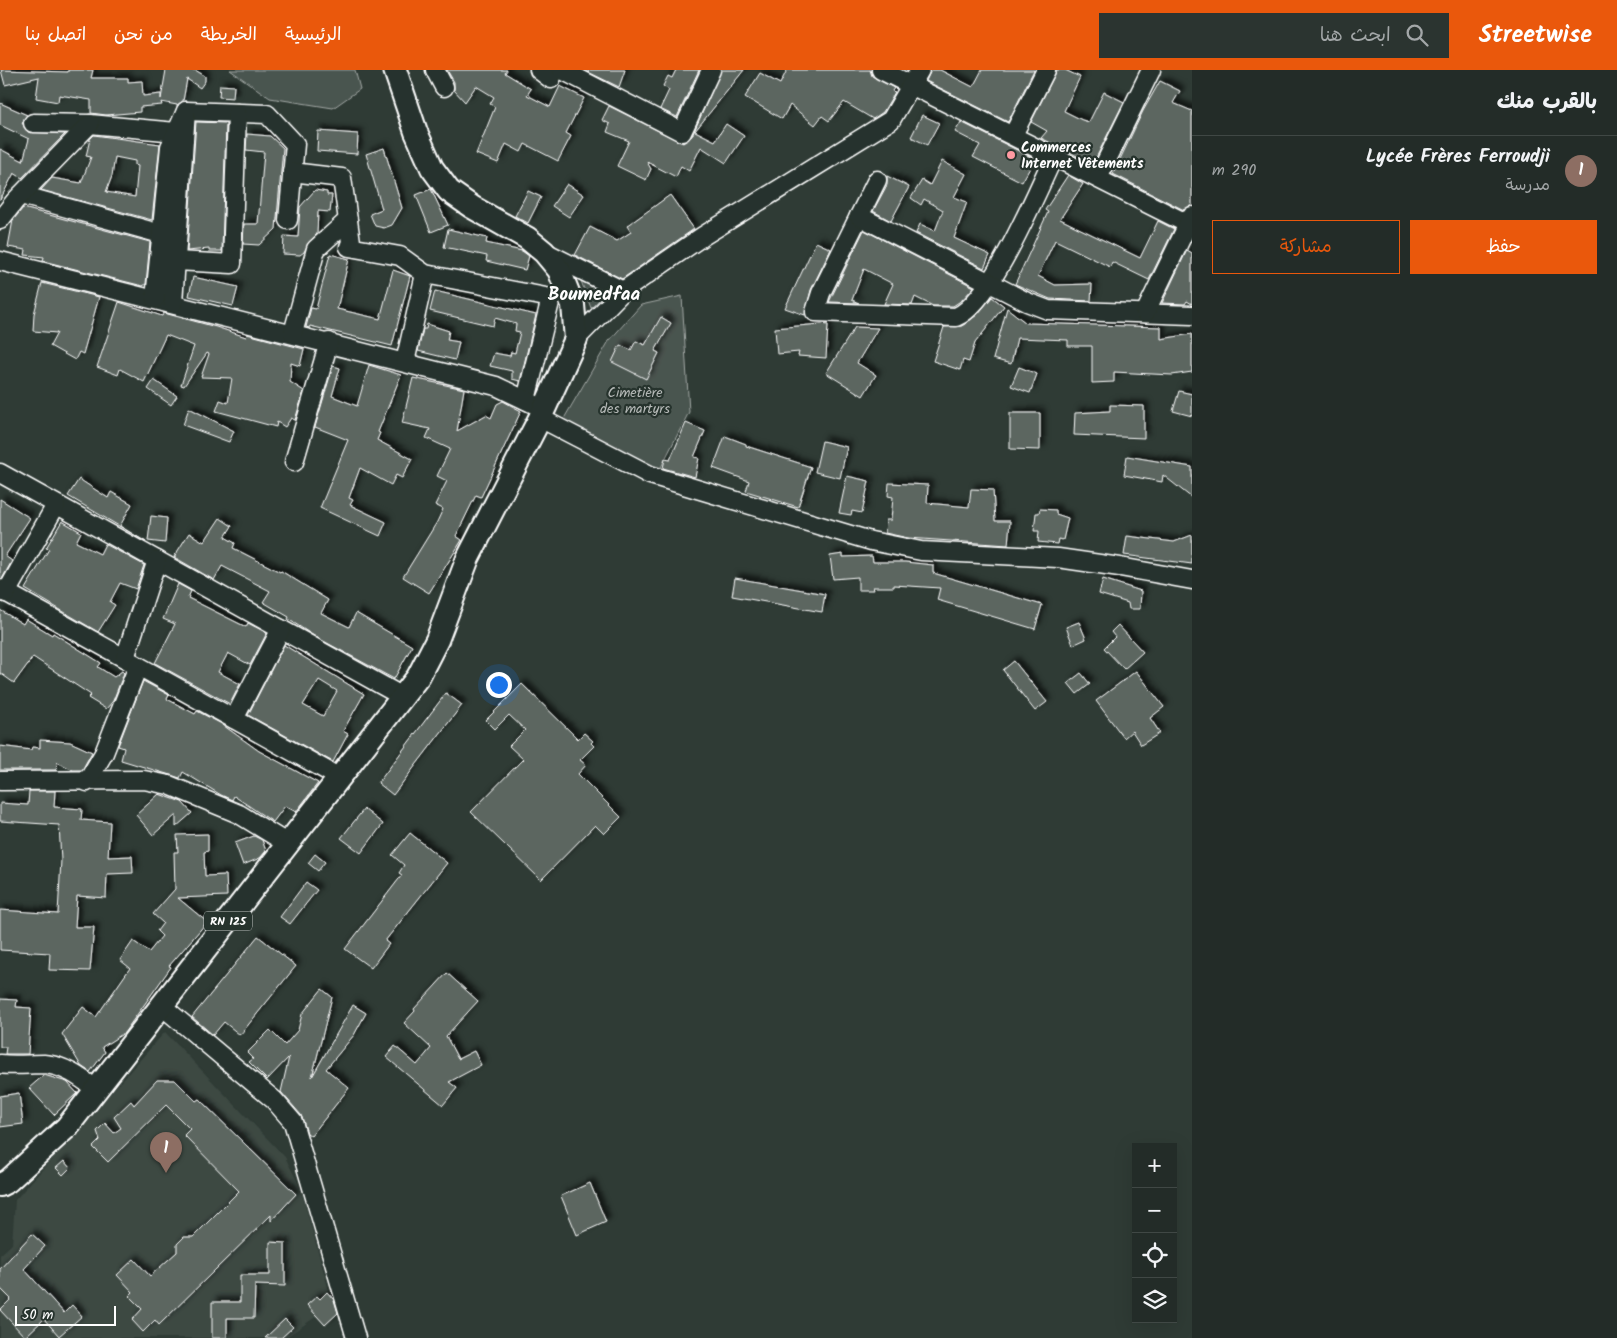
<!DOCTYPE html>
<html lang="ar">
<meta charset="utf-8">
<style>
body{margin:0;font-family:Kalam,"Playpen Sans Arabic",sans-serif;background:#2b3430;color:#f1f3f6;direction:rtl}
.controls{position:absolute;right:15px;bottom:15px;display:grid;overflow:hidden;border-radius:0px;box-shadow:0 5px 20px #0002}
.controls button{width:45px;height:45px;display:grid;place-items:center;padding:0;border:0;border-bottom:1px solid #404845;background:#232c28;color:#f1f3f6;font:25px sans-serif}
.scale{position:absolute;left:15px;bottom:12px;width:101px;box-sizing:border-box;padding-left:5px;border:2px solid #fff;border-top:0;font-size:14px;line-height:18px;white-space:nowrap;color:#fff;-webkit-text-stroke:4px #26332d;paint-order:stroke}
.you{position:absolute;left:498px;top:614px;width:18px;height:18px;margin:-12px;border:4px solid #fff;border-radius:50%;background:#1a73e8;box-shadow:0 0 0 8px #1a73e833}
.badge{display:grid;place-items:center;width:32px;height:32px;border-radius:50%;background:#ea580c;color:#fff;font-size:16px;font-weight:700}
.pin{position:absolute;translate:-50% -41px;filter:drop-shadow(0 1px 2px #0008)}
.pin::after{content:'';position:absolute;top:26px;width:18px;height:15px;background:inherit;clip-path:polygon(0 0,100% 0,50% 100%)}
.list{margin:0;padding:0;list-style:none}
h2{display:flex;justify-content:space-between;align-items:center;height:65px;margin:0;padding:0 20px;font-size:21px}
h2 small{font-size:16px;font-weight:400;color:#a3a7a8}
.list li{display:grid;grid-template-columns:32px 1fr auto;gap:15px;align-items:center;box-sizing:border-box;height:70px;padding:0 20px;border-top:1px solid #404845}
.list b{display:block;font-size:19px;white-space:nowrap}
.list p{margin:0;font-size:16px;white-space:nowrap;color:#a3a7a8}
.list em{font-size:16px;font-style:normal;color:#a3a7a8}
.actions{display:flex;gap:10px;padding:15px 20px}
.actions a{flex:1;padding:11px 0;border:1px solid #ea580c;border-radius:0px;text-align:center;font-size:18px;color:#ea580c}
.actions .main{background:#ea580c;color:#fff}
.icon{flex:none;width:28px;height:28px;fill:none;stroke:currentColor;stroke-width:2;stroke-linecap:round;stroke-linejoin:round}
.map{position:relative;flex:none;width:1192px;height:1268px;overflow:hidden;direction:ltr}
header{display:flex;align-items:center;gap:30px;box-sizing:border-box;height:70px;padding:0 25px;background:#ea580c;color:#fff}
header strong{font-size:24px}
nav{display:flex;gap:28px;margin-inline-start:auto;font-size:18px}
.search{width:350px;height:45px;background:#2b3430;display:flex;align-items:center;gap:12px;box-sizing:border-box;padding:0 18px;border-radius:0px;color:#a3a7a8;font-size:19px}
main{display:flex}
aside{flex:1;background:#232c28}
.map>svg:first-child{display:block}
</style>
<header>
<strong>Streetwise</strong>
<div class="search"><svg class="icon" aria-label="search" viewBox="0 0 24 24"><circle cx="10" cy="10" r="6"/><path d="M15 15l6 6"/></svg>ابحث هنا</div>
<nav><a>الرئيسية</a><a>الخريطة</a><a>من نحن</a><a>اتصل بنا</a></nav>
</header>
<main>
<aside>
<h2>بالقرب منك<small></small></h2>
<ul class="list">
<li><span class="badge" style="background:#8d6e63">1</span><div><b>Lycée Frères Ferroudji</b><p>مدرسة</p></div><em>290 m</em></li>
</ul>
<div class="actions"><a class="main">حفظ</a><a>مشاركة</a></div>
</aside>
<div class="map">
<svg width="1192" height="1268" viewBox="0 0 1192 1268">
<defs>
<filter id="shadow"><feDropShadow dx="4.5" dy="-4.5" stdDeviation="2.5" flood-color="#0009"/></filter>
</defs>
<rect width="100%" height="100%" fill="#2f3b35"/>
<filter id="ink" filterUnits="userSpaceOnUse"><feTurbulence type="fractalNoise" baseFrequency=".02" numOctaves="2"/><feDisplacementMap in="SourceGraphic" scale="10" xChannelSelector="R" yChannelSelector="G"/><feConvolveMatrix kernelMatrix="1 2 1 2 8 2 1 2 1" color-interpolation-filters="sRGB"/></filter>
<g filter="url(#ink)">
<path fill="#3c4842" d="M165,962L285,1087L301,1119L333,1235L285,1268H0V1185L12,1174L15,1130Z"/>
<g fill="#4a544f" stroke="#a4aaa7">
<path d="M230,0H355L360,19L333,38L270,28Z"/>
<path d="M581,211L608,221L591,238Z"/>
<path d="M682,226L689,342L660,399L647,396L562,352L609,271L641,235Z"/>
</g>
<g fill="#5b6661" stroke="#fff" fill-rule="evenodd" filter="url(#shadow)">
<path d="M1,0L68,2V0H93L91,8H128V12L142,11L143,26L161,24V29L166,0H195L205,6V11L200,18L187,9L183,31L177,35L161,32L162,35L140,37V42L106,45L91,43V30L59,25L58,32L36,28L39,7L5,15Z"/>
<path d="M447,0H507L505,3L531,19L527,25L550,37L560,16L584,28L566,63L571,66L558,91L525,74L521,82L506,74L498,93L476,84L495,37L490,34L494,27L476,16L465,32L454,20V12Z"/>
<path d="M589,0H625L619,17L588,2Z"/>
<path d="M676,0H699L677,47L660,39L669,20L663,16L668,6L672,8Z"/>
<path d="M721,0H744L695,61L715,71L726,54L744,66L726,93L701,77L689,101L681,96L676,107L647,92L651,99L646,110L617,96L629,71L607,62L610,54L602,50L609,36L683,73L692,66Z"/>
<path d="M787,0H870L872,6L894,18L892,21L895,22L883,42L873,49L844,32L829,51L822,46L815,55L790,35L782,49L745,27L760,3L780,14Z"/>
<path d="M931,0H940L973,17L982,0H1034L1008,52L926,11Z"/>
<path d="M1057,0H1065L1080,7L1064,41L1082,50L1089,52L1104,22L1124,32L1093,94L1041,68L1047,61L1031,52Z"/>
<path d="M1160,11L1180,21L1173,33L1192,41V135L1184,140L1113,104L1143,41Z"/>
<path d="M220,15L234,16L233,28L219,27Z"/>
<path d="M0,33L27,45L22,53L28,62L65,64L22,108L14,103L0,130V79L23,91L29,69L0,55Z"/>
<path d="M922,45L939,53L927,75L911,67Z"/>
<path d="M196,52L226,53L222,181H209V179L187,181Z"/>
<path d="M961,52L1035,89L1022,112L973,87L980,75L955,62Z"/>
<path d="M318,61L358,64L357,84L317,81Z"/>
<path d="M247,64L270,66L283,78L276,159L259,175L243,174L244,154H258L264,82L246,80Z"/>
<path d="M94,65L160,74L152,150L41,120L52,108L81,113L91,87L86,86L90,69ZM115,87L135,91V95L138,96L135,127L106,122L112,106Z"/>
<path d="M384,78L402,138L392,155L384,158L375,156L370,144L382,139L366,84Z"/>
<path d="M942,91L966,104L954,127L967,132L954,168L990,185L984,198L916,163L920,154L935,161L943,140L924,129L921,135L911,128L922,110L930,115Z"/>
<path d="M1068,105L1083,114L1060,149L1140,188L1158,151L1174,159L1149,210L1112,192L1110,197L1055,170L1038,206L1055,215L1092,214L1091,231L1050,229L1015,214L1048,142L1045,140Z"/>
<path d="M887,106L909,117L891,151L873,141L887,115Z"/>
<path d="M567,114L584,125L569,147L552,136Z"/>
<path d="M431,119L448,155L431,162L416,125Z"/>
<path d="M315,120L327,122V125H332L330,142L318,141L317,164L309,172L304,182L300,185L283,184L284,166L298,167L300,137Z"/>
<path d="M528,121L541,127L528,153L515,146Z"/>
<path d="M670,125L694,159L622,209L575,185L590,157L617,171L631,162L627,156Z"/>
<path d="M23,138L150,172L146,214L143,216L43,191L44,187L25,185L26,180L8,177L13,150Z"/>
<path d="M448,159L487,168L486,173L522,181L529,186L525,200L486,191L487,186L444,177Z"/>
<path d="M864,160L974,217L962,230L953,236H933L915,227L912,235L884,234L893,214L864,199L852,230L859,233L829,232Z"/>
<path d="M816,172L831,179L811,220L805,245L785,238Z"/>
<path d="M1187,180L1192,183V234L1187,231L1185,234L1162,233Z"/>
<path d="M330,184L349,189L337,239L380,249L393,200L410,206L392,276L310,256L309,258L306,257L311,238L316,239Z"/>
<path d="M193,207L238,217L233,236L189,226Z"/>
<path d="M42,213L99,227L83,284L79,282L75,290L50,276L57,263L33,261L34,244Z"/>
<path d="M435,221L536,245L520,311L512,309V301L490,296L494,283L510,286L511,282L515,283L520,262L515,261L516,254L495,248L493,256L430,241Z"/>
<path d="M992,227L1004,236L975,273L969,292L963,290L960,300L933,291L944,257L962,256L977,245Z"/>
<path d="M119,232L162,246L164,243L216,257L246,267L247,264L304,279L300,296L291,293L290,312L304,321L295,350L291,348L285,357L277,352L276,357L216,341L220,330L228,333L232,308L201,307L209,284L207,283L184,316L181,315L194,276L166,265L144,312L120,299L118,305L97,297Z"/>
<path d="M1007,238L1026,253L1161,257V269L1192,264V302L1172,305L1114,302V312L1092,313V276H1068V270L1017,268L1011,294L993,289Z"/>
<path d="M661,247L671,253L655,281L659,283L646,309L612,292L620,275L631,280L636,271L645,275Z"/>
<path d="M427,254L449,261L447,270L459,272L455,290L418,281L423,259H426Z"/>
<path d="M821,254L828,255L826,288L798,286L799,282L777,284L775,258Z"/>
<path d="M855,257L878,258L857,293L876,305L863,326L826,303Z"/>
<path d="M369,295L401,305L378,362L380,363L377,370L412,389L402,408L396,405L391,415L360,398L349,428L353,430L350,435L386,452L380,466L320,438L348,370L315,357L333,296L340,298L332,326L357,336Z"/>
<path d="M1019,297L1037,304L1030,323L1011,316Z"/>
<path d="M413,308L464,319L457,361L486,345L491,348L497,334L503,331L521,341L481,427L476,425L456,466L462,470L429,523L403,507L437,452L443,439L435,435L447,411L437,406L450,379L426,368L430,359L402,353Z"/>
<path d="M154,310L177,326L171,335L148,319Z"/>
<path d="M1179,321L1192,324V346L1173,341Z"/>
<path d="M1110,335L1144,336V368L1074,365L1075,343L1110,341Z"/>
<path d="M189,338L234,361L229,372L183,355Z"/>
<path d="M1010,343H1040V380L1010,379Z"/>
<path d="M686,353L705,361L694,387L699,388L695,407L663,398L665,389L670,390Z"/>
<path d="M725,366L746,374V376L811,397L798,437L746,421L749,411L713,398Z"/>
<path d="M822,371L847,377L840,408L815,402Z"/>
<path d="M1127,386L1192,397V428L1163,405L1162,412L1124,405Z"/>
<path d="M847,406L869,411L862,443L852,441L851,445L839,443Z"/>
<path d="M79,409L108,428L111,422L132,434L120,456L146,472L68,426Z"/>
<path d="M889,413L928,415L927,433L969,437L971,419L993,420L995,451H1010L1008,475L908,468L885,463L886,450H891L893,427L888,426Z"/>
<path d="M0,429L30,448L5,486L12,491L2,509L0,508Z"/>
<path d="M1040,439L1056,440V444L1068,448L1063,470L1058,469L1057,474L1038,472L1039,461H1034L1036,443H1039Z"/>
<path d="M151,446L167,448L165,473L148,471Z"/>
<path d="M220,448L232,456L225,467L235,473L233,478L280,502L281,501L328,530L321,543L349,557L356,543L412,576L394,609L314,566L288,549L289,547L263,532L270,521L222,496L214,510L174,487L189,463L204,472Z"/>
<path d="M62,451L81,462L76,472L100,484L105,474L144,495L136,519L120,513L110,532L115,535L98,562L25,519L49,479L46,478Z"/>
<path d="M1192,465V494L1124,485L1127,466L1174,472Z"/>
<path d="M843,484V487L872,486L873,492H905L933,495V503L1042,535L1035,559L937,530L940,518L894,515V517H873L874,520H858V507L833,509L830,486Z"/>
<path d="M735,508L825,524L822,542L732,526Z"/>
<path d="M1103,509L1141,521L1140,539H1129L1128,533L1099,524Z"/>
<path d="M178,514L191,521L188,528L246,557L248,553L267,563L250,595L228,583L218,602L240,614L230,634L155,593L175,554L163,549Z"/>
<path d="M0,540L23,554L26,549L52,565L53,563L101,593L98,597L114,607L122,601L124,603L113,631L106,639L88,628L91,625L33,587L14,613L0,603Z"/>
<path d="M1079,552L1086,569L1073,575L1066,557Z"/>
<path d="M1118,555L1143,582L1124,599L1104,578L1115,567L1111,562Z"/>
<path d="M284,575L364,624L343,661L348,664L333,692L248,645ZM319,610L337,621L323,646L303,635Z"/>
<path d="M1014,591L1047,632L1035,641L1003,600Z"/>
<path d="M1136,601L1164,637L1150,648L1160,663L1141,675L1132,661L1124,668L1096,631Z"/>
<path d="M1081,603L1090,614L1077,624L1068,613Z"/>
<path d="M143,611L169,625L167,629L195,644L197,641L220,653L259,681L318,713L315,717L296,742L285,736L273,752L234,726L232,730L221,725L183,702L180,708L121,690L124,678L118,676Z"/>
<path d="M522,614L578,669L584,663L593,671L591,673L594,676L580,690L586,695L578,704L621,747L604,764L595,755L541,810L471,742L523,689L509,676L525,660L509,645L495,659L486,650Z"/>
<path d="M446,623L462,635L393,725L378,713Z"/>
<path d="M40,670L70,672L92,682L82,700H73L57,692L56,700H0V676L31,680L32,677L40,678Z"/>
<path d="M29,721H55L54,737L82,739L81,750L110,752L108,787L132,786L133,803L107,804L106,828L77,826L75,857H94L90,901L49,900L50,883L0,880V840L58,844L61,790L59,755L0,751V733L28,735Z"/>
<path d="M159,724L182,732L192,743L176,757V745L153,765L136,745Z"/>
<path d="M364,739L383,754L361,783L341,768Z"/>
<path d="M410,763L447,793L385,871L389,874L371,898L345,879L402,805L399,803L404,795L392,785Z"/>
<path d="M208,764V781L204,782L205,806L226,805L227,826L178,828L207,852L169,896L171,897L124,963L102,977L105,982L90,1002L81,996L62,964L83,937L96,947L130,898L120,890L133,871L149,882L162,866L157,861L163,853L153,844L175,819L174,782H178L177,765Z"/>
<path d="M254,766L262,770L266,781L260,788L243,795L235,773Z"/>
<path d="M315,784L325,792L318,801L308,793Z"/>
<path d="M306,812L317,820L290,854L280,847Z"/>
<path d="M258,866L296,896L240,965L224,952L213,965L192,947Z"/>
<path d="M447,903L478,931L446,966L458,989L474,981L481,995L449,1012L457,1018L443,1035L386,987L395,976L417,995L431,978L404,953L415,941L414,939Z"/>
<path d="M322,919L332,927L312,1007L353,935L366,943L354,965L326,999L349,1018L311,1066L307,1063L301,1045L281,1022L289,987L267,1010L249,992L253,989L247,983L270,960L285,975L298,960L302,944Z"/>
<path d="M0,929L17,930L16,937L31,938L28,984H5L6,977H0Z"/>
<path d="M44,1005L67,1012L77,1023L54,1045L29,1018Z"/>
<path d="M157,1010H175L196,1031L199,1029L296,1124L271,1151V1145L159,1255L155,1250L143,1262L132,1250L142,1239L129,1226L133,1222L117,1205L134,1189L150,1206L177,1182V1174L184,1167H193L239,1121L184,1065L190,1059L166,1035L108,1092L93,1077L100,1070L97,1061L105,1053L114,1063L121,1058L114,1047L131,1031L134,1035Z"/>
<path d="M19,1023L23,1054L0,1057V1026Z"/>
<path d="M64,1091L70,1098L63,1105L56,1098Z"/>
<path d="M590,1113L606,1152L577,1165L561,1126Z"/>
<path d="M32,1164L45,1176L24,1199L64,1243L72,1235L82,1246L59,1266L44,1249L25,1267L0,1240L11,1229L0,1218V1199Z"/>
<path d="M270,1172L285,1173V1216L255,1215L254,1248H227V1268H212V1232H240V1205H270Z"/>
<path d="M327,1222L334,1230L338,1243L325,1255L307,1235L317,1226L320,1229Z"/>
<path d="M285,1249L293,1257L281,1268H265Z"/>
</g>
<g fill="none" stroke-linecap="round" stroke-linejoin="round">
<defs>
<g id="minor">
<path d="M435,0L444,17"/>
<path d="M539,0L551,9L555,0"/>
<path d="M562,0L682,62L711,0"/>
<path d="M881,0L1192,156"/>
<path d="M186,41L267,44L295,74L288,150"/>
<path d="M33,53L90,54L176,62"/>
<path d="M1013,65L1046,0"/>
<path d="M292,102L342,108L351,172L349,177L400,186L425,204L551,228L526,330"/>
<path d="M1098,108L1151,0"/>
<path d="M877,110L821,223L815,242L956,247C991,233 1036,123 1054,86"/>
<path d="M21,125L161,164"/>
<path d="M859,146L1027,232L1048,240L1192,245"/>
<path d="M0,150L15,131L90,54"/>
<path d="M547,183L623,221"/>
<path d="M0,191L496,316L544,339"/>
<path d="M176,191L232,194L237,43"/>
<path d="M155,229L170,77L186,41L173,233"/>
<path d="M1145,243L1192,146"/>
<path d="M293,263L316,179L348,150"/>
<path d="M576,269L623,221L703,166L891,50L920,0"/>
<path d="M405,292L425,204"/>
<path d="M540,348L650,405L871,471L921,481L1058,488L1120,497L1192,510"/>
<path d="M294,392L329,272"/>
<path d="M0,403L403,627"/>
<path d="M0,519L340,708"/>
<path d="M6,523L56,435"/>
<path d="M125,588L157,490"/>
<path d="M234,649L281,559"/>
<path d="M0,711L144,710L169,715L239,744L288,774"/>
<path d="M87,712L104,683L138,596"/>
<path d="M162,936L274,1030L293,1052L356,1268"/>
<path d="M0,994C15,996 29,994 44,994C64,995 81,1008 97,1020"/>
</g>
<path id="major" d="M0,1115L8,1111L67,1057L418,607L437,570L468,488L540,348L576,269L573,235L559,200L544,182L527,168L472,137L449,121L432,98L416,62L395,0"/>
</defs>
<use href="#minor" stroke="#fff" stroke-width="21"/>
<use href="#major" stroke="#fff" stroke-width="26"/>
<use href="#minor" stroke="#26332d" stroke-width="18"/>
<use href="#major" stroke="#26332d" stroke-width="22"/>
</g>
</g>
<circle fill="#ff9aa2" stroke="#26332d" stroke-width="2" cx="1011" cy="85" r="5"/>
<g text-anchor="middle" stroke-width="4.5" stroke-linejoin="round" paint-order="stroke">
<rect fill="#26332d" stroke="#bec2c0" stroke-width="1" x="204" y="841.5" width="48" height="19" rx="4"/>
<g font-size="12" font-weight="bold" fill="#fff">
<text x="228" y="855">RN 125</text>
</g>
<g font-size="14" font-weight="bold" fill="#fff" stroke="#26332d" text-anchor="start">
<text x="1021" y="82">Commerces<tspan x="1021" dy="16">Internet Vêtements</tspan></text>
</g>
<g font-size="14" fill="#b7bbb9" stroke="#26332d">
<text x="635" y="327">Cimetière<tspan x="635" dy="16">des martyrs</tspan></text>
</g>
<g font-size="19" font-weight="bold" fill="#fff" stroke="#26332d">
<text x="594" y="230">Boumedfaa</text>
</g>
</g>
</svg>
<div class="controls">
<button>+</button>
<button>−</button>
<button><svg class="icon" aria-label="locate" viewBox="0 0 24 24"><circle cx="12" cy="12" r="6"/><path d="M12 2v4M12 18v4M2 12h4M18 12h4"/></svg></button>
<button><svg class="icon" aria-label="layers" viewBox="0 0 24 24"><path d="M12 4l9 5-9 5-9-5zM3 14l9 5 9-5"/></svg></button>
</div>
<div class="scale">50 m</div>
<div class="you"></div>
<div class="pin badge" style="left:166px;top:1103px;background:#8d6e63">1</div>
</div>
</main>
